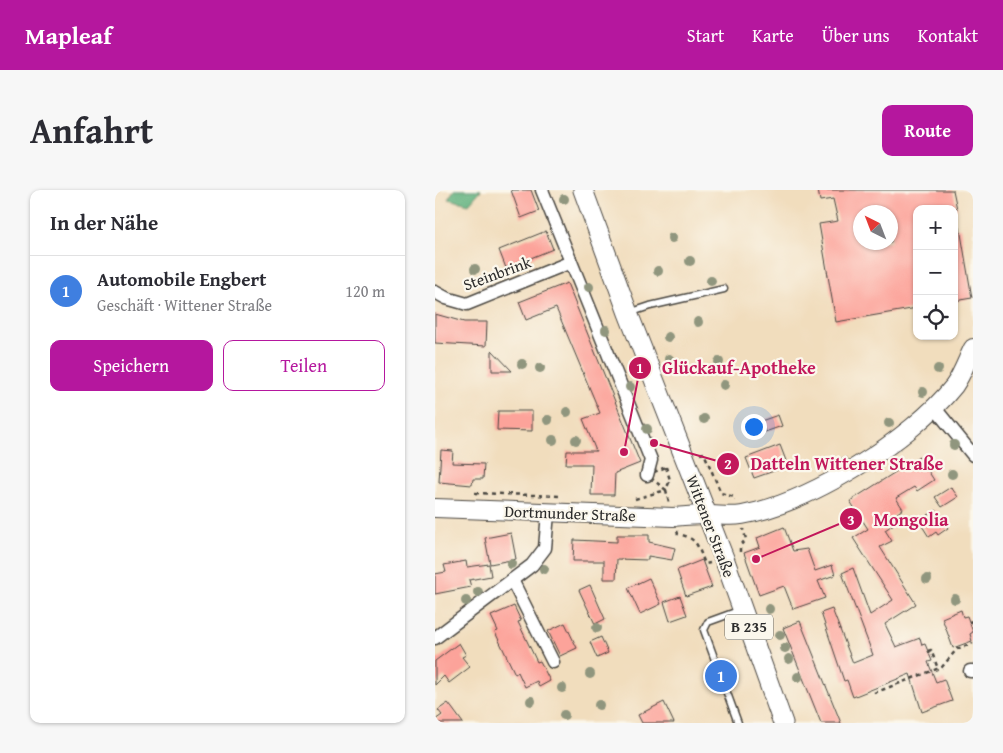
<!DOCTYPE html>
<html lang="de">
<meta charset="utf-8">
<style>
body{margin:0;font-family:"Gentium Book Plus",serif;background:#f7f7f7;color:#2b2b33}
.controls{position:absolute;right:15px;top:15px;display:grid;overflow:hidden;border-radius:10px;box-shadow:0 1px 4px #0004}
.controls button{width:45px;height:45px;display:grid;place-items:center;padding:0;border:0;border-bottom:1px solid #e1e1e2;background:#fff;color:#2b2b33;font:25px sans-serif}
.compass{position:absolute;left:418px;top:15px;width:45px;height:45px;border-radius:50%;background:#fff;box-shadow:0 1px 4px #0004;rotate:318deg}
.you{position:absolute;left:318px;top:236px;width:18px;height:18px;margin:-12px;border:4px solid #fff;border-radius:50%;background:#1a73e8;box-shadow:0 0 0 8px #1a73e833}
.badge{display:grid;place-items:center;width:32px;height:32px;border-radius:50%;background:#b5179e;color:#fff;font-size:16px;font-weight:700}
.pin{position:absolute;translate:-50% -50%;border:2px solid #fff;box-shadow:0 1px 5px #0006}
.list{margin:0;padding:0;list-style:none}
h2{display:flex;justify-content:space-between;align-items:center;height:65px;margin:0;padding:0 20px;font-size:21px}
h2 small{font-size:16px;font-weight:400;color:#7c7c81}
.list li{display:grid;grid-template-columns:32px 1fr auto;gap:15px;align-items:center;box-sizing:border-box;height:70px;padding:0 20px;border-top:1px solid #e1e1e2}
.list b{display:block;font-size:19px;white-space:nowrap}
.list p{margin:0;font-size:16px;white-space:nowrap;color:#7c7c81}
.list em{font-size:16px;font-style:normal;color:#7c7c81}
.actions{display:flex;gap:10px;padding:15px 20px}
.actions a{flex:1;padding:11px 0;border:1px solid #b5179e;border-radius:10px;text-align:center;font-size:18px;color:#b5179e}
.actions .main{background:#b5179e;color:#fff}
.icon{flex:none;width:28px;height:28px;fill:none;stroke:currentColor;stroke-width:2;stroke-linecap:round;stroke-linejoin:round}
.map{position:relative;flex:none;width:538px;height:533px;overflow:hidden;border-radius:10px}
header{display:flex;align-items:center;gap:30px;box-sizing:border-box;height:70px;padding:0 25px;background:#b5179e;color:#fff}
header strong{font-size:24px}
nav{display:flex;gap:28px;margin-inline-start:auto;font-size:18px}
.intro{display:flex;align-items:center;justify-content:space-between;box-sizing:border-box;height:120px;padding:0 30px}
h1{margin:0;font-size:35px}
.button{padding:12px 22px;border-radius:10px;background:#b5179e;color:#fff;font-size:18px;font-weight:700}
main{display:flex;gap:30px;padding:0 30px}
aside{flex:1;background:#fff;border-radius:10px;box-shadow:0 1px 4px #0004}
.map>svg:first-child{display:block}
</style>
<header>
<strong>Mapleaf</strong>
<nav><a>Start</a><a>Karte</a><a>Über uns</a><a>Kontakt</a></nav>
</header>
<div class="intro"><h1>Anfahrt</h1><a class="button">Route</a></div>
<main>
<aside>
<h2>In der Nähe<small></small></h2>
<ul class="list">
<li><span class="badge" style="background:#3f7fe0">1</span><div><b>Automobile Engbert</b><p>Geschäft · Wittener Straße</p></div><em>120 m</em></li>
</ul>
<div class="actions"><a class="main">Speichern</a><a>Teilen</a></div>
</aside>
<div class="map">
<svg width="538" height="533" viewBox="0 0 538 533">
<rect width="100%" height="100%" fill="#fbf7ec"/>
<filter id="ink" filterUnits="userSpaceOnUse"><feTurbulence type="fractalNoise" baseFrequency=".02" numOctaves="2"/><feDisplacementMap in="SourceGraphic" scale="10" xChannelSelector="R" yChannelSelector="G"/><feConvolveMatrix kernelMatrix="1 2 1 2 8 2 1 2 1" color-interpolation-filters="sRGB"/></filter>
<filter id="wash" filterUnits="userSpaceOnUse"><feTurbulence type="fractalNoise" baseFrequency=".0096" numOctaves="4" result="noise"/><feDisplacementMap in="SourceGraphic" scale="20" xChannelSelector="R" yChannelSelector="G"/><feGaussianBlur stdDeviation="1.12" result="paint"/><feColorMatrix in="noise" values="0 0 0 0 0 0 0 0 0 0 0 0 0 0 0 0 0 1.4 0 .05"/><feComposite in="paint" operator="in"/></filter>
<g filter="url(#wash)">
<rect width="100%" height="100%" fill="#f1ddbd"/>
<path fill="#5fb07d" stroke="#456e54" d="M19,0H46L34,14L13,9Z"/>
<g id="blocks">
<g fill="#fca39a" fill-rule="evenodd">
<path d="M76,0H96L104,21L86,28Z"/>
<path d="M383,0H518L522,19H482V118L401,132L384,34L403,31L398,9L385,11ZM426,22H456V52H426Z"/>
<path d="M519,38H525L537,108L519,111Z"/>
<path d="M111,41L118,59L71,78L64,60Z"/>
<path d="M132,93L205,273L180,283L179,305H156L157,274H131L132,261H161L148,229L165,223L121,118L91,130L84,112Z"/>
<path d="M0,124L29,132H52L51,156L0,153Z"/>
<path d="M57,160L77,181H57Z"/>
<path d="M63,221H97V241L62,240Z"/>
<path d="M343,225L347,236L330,242L326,231Z"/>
<path d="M345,255L353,276L319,288L311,268Z"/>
<path d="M6,260L18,261L17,273L49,274L48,289H38L37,295L4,292Z"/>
<path d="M484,267L499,290L482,301L479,297L461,308L468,319L455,328L459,334L450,340L457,351L445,357L481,414L450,434L461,457L485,448L487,455L490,454L497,471L493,472L501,492L509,489L517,511L487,522L475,484L418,507L412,490L409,491L386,423L397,419L418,473L438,465L407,383L418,378L435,425L458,410L418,348L433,339L415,311Z"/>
<path d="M516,297L523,307L507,317L500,307Z"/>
<path d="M501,320L513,338L503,345L501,342L494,347L484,331Z"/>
<path d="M349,337L358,361L372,359L380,381L397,375L400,385L383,391L390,408L358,419L349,396L324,405L309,363L325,357L322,348Z"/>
<path d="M76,343L81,369L55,374L50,348Z"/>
<path d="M182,345H214V352L240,358L237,370L213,366V370L182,369L181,389H169V371H138L139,350L182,352Z"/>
<path d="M267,370L277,397L251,406L242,380Z"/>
<path d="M31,371L32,377L54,374L56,386L34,390L36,397L0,404V384L11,382L9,375Z"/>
<path d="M214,388L226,414L205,424L193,398Z"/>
<path d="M155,395L170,429L160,434L144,400Z"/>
<path d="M245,406L252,425L235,431L229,412Z"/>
<path d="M79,416L86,431L83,432L102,472L105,471L115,491L104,497L102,491L90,497L83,482L80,484L60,442L63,441L56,426Z"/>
<path d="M526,420L528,427L532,426L538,442L535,444L537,451L518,458L507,428Z"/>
<path d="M365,431L387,486L406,533H386L348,438Z"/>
<path d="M130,433L142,458L125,466L113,441Z"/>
<path d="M166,447L173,463L162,468L155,452Z"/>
<path d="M24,453L31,465L27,467L35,477L14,493L9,486L0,495V471Z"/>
<path d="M229,512L239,533H207L203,525Z"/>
<path d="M13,513L17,518L28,533H0V530L7,525L3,520Z"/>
</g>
</g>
</g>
<g filter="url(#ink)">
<use href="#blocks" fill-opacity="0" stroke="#494641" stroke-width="1"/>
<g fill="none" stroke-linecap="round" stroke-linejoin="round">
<defs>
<g id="lane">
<path d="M194,123L215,116L289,99"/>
<path d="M303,533L269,440L273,432L306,420"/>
</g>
<g id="street">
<path d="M107,0L216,270L212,285"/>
<path d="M0,102L11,108L32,114L136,72"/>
<path d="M499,217L538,265"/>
<path d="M77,390L118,472"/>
<path d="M0,448L97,375L110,358L113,323"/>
<path d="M535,481H538"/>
</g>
<path id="secondary" d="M0,318L238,327C249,326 261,325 272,325C284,325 296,327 307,325C375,313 476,250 519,196C527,185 532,170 538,158"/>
<path id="primary" d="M148,0L193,123L289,368L348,533"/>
</defs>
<use href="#lane" stroke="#494641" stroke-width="9"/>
<use href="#street" stroke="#494641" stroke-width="15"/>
<use href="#secondary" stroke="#494641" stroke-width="20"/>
<use href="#primary" stroke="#494641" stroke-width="21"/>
<g stroke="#494641" stroke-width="2.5" stroke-dasharray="4 4" stroke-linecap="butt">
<path d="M265,264L269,263L286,303L299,307L300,310"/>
<path d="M231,277L235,290L231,300L212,285Z"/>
<path d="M40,303L125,306"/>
<path d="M200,309L231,300L234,312"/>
<path d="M242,341L243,344C263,348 263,357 270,374L275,373"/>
<path d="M305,362V356L311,349L308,339"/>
<path d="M534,432L538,431"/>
<path d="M493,461L496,460L503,479"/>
<path d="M439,503L507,477L522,459L538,453"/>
</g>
<use href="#lane" stroke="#fff" stroke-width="6"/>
<use href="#street" stroke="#fff" stroke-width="12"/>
<use href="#secondary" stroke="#fff" stroke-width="18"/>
<use href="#primary" stroke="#fff" stroke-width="19"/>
</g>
<g fill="#90967e">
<circle cx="129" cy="9" r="5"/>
<circle cx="237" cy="48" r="5"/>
<circle cx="255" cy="71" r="5"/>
<circle cx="40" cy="79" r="5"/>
<circle cx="223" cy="81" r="5"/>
<circle cx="276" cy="91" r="5"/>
<circle cx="154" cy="97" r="5"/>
<circle cx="263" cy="132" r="5"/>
<circle cx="171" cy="140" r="5"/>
<circle cx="233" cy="147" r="5"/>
<circle cx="234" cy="169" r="5"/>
<circle cx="284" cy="172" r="5"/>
<circle cx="87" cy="174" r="5"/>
<circle cx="105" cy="178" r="5"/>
<circle cx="503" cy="179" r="5"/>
<circle cx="289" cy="195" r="5"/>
<circle cx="195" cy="197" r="5"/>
<circle cx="488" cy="202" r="5"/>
<circle cx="132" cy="222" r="5"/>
<circle cx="269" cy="229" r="5"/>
<circle cx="113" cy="230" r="5"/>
<circle cx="454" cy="233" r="5"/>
<circle cx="212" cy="239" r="5"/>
<circle cx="118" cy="250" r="5"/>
<circle cx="141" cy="250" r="5"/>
<circle cx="519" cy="255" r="5"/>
<circle cx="409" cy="272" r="5"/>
<circle cx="366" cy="275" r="5"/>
<circle cx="517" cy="284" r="5"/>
<circle cx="76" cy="374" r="5"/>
<circle cx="109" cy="379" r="5"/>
<circle cx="492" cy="389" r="5"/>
<circle cx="43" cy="402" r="5"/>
<circle cx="520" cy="409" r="5"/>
<circle cx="31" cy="411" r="5"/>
<circle cx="334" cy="419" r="5"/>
<circle cx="162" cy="438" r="5"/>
<circle cx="345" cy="445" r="5"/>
<circle cx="350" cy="458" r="5"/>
<circle cx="354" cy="469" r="5"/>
<circle cx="155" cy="484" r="5"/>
<circle cx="363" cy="487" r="5"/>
<circle cx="127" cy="498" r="5"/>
<circle cx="96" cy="511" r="5"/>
<circle cx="164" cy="515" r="5"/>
<circle cx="129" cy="525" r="5"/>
</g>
</g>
<g text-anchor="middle" stroke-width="4.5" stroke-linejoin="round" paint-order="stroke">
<rect fill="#fbf7ec" stroke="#696865" stroke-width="1" x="290" y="424.5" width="48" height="25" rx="4"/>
<g font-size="15" font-weight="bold" fill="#2b2b2b">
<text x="314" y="442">B 235</text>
</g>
<g font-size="16" fill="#2b2b2b" stroke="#fbf7ec">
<text transform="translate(62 83) rotate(-20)" y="6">Steinbrink</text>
<text transform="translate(135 323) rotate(2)" y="6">Dortmunder Straße</text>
<text transform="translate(276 336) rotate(69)" y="6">Wittener Straße</text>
</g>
</g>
<path fill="none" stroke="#c2185b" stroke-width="2" d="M189 262L205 178M219 253L293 274M321 369L416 329"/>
<g fill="#c2185b" stroke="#fbf7ec" stroke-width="2">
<circle cx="189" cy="262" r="5"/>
<circle cx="219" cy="253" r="5"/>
<circle cx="321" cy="369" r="5"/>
<circle cx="205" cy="178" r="12"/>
<circle cx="293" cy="274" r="12"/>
<circle cx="416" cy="329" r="12"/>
</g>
<g font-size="15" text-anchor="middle" font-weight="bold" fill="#fff">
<text x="205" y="183">1</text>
<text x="293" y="279">2</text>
<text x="416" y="335">3</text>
</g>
<g font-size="18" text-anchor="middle" font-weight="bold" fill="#c2185b" stroke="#fbf7ec" stroke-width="4.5" stroke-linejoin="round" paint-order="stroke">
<text x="304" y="184">Glückauf-Apotheke</text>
<text x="412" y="280">Datteln Wittener Straße</text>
<text x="476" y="336">Mongolia</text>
</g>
</svg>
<div class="controls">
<button>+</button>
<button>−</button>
<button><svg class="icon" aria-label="locate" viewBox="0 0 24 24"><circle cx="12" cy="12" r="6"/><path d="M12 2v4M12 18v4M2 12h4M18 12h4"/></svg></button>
</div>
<svg class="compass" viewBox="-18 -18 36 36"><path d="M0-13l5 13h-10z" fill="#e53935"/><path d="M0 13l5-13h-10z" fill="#7c7c81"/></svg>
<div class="you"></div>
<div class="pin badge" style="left:286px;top:486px;background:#3f7fe0">1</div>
</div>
</main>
